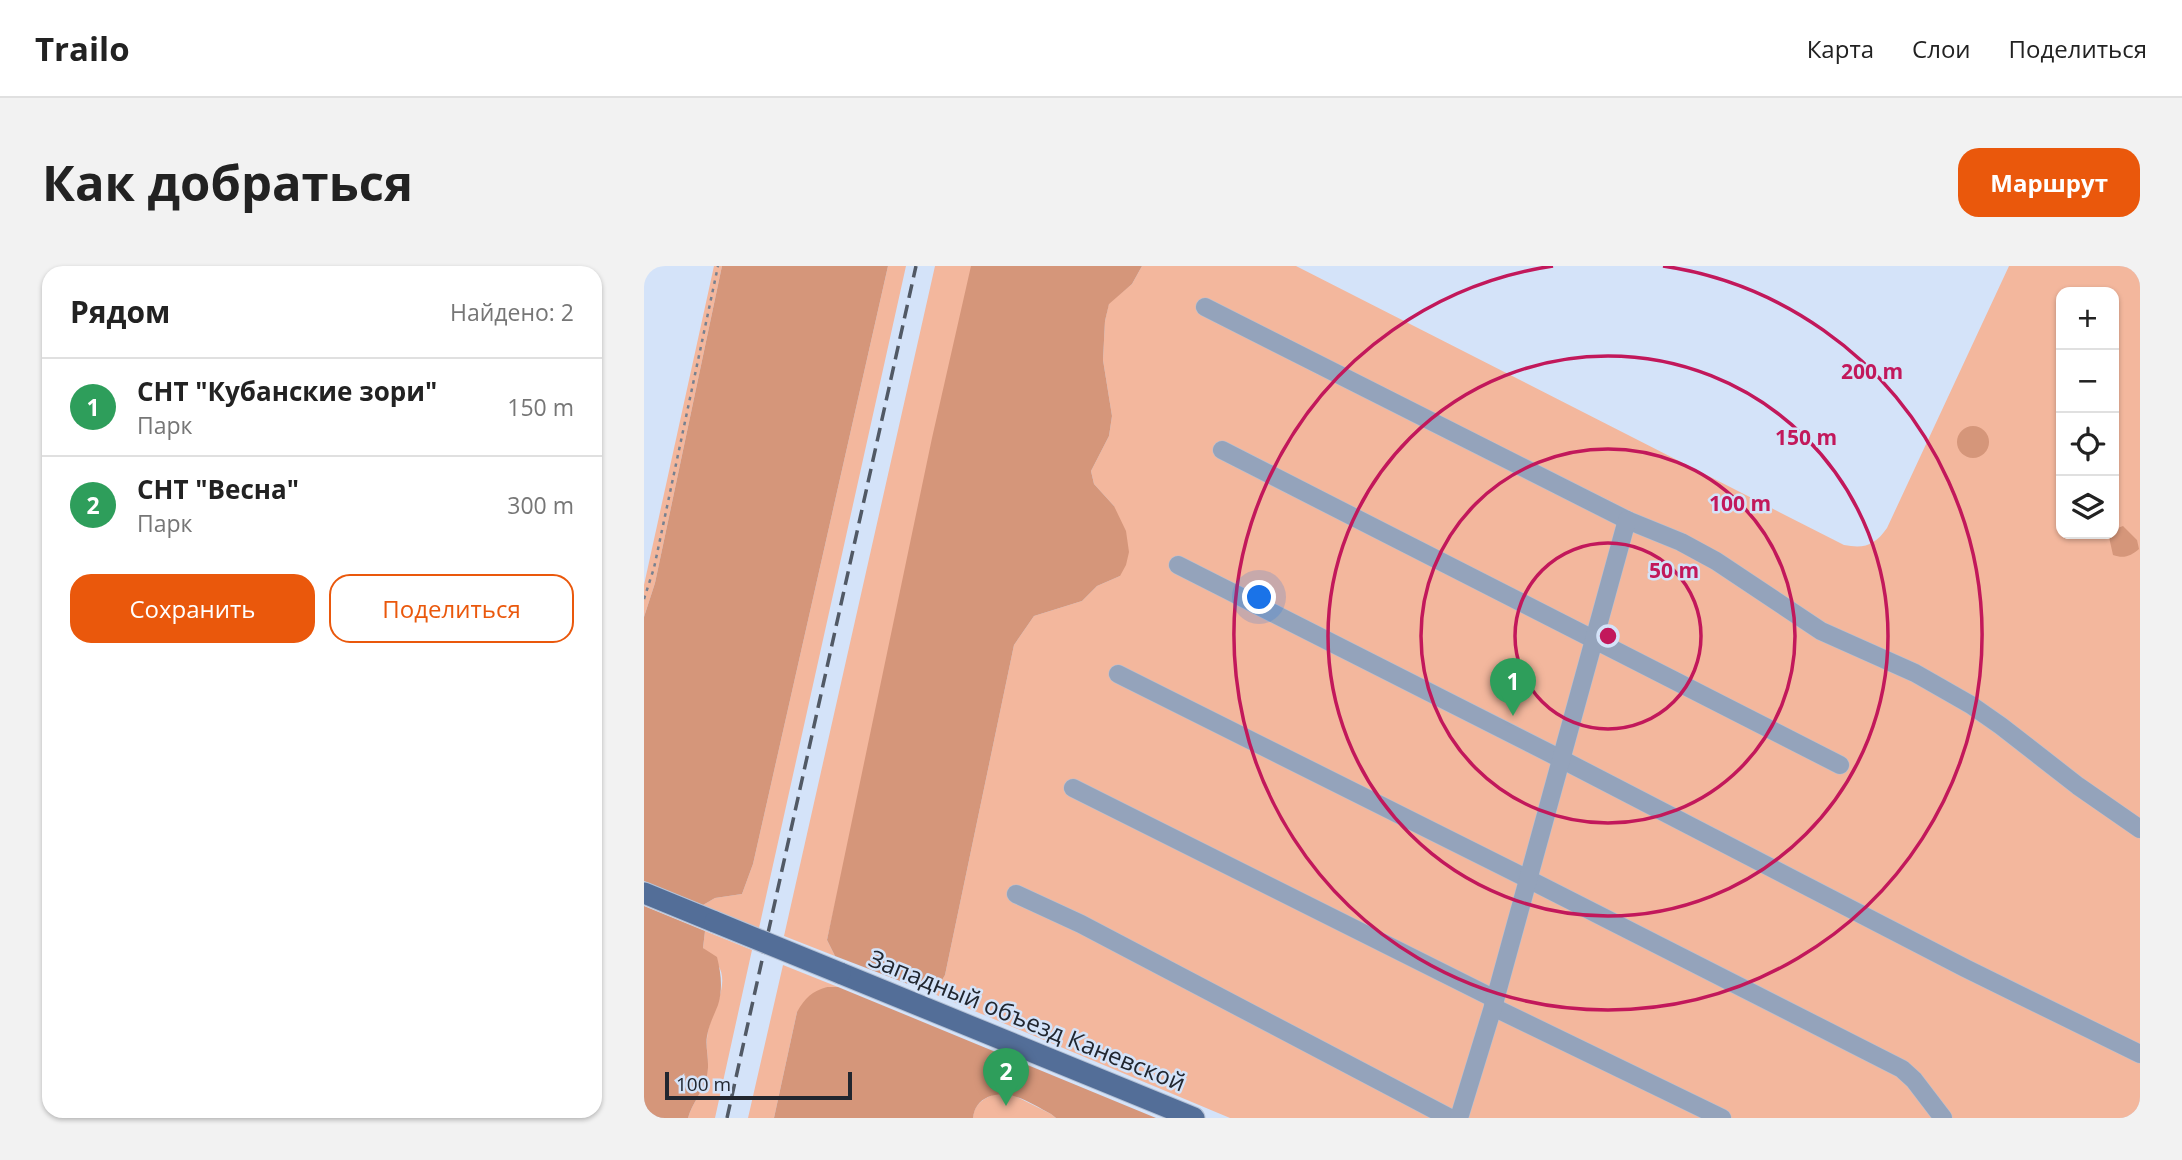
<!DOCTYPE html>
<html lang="ru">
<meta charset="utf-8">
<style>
body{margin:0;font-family:"Open Sans",sans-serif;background:#f2f2f2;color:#222}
.controls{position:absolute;right:21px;top:21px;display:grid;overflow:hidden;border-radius:14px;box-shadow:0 2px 5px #0004}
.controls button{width:63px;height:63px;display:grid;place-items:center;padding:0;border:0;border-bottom:2px solid #e0e0e0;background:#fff;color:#222;font:35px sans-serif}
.scale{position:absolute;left:21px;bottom:18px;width:187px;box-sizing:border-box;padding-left:7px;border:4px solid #21262f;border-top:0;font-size:19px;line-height:24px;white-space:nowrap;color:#21262f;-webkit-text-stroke:5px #d4e3f9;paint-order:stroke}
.you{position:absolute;left:616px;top:332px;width:24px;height:24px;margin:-18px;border:5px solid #fff;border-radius:50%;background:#1a73e8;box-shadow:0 0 0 10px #1a73e833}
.badge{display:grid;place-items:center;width:46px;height:46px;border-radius:50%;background:#ea580c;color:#fff;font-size:23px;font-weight:700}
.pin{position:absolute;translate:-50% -58px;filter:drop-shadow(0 2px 4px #0008)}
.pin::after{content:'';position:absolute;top:37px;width:24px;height:21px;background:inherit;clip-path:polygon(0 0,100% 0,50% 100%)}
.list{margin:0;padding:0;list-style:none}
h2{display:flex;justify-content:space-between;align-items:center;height:91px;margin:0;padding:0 28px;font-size:30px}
h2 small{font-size:23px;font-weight:400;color:#767676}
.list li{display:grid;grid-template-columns:46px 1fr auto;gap:21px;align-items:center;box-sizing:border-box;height:98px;padding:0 28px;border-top:2px solid #e0e0e0}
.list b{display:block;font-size:26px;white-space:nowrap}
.list p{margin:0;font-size:23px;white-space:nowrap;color:#767676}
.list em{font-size:23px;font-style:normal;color:#767676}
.actions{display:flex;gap:14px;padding:21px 28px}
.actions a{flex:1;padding:16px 0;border:2px solid #ea580c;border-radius:21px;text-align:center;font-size:24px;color:#ea580c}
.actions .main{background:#ea580c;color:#fff}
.icon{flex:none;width:38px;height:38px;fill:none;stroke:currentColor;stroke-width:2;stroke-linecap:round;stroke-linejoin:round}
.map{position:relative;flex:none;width:1496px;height:852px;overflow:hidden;border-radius:21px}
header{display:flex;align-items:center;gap:42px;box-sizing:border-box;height:98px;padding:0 35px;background:#fff;border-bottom:2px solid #e0e0e0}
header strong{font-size:33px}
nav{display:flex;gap:38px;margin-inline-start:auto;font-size:24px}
.intro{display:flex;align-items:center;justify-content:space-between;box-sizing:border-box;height:168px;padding:0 42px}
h1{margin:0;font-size:49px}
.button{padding:18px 32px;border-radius:21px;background:#ea580c;color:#fff;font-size:24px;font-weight:700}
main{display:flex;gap:42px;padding:0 42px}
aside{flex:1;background:#fff;border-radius:21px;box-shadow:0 2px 5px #0004}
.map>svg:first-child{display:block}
</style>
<header>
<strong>Trailo</strong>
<nav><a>Карта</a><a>Слои</a><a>Поделиться</a></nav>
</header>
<div class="intro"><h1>Как добраться</h1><a class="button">Маршрут</a></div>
<main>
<aside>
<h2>Рядом<small>Найдено: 2</small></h2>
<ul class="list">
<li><span class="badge" style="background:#2e9e5b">1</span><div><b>СНТ &quot;Кубанские зори&quot;</b><p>Парк</p></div><em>150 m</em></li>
<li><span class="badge" style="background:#2e9e5b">2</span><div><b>СНТ &quot;Весна&quot;</b><p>Парк</p></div><em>300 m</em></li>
</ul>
<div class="actions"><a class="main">Сохранить</a><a>Поделиться</a></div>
</aside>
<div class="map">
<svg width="1496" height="852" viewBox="0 0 1496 852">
<rect width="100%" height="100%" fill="#d4e3f9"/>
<g fill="#f3b79d" fill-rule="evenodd">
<path d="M70,0H78L11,317L0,351V319Z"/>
<path d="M244,0H262L115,662L59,639L71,632L98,628L109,598Z"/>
<path d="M291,0H334L183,674L191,690L140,670Z"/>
<path d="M498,0H652L1200,279C1221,283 1231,279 1243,262L1365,0H1496V852H586L290,728L301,709L370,379L390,350L438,335L453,320L476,310L470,240L450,218L447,205L465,170L468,150L459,94L461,55L465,37L488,18ZM1417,26H1470V268H1417Z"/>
<path d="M61,665L108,684L71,852H44C48,838 58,826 62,812C66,799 62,787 63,773C63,751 88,721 74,699C70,693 64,688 59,682Z"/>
<path d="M139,699L194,721H183L153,746L130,852H104Z"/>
<path d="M353,827L371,830L407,848L412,852H329C330,837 341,832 353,827Z"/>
</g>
<g fill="#d5967a">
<path d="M78,0H244L109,598L98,628L71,632L59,639L0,615V351L11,317Z"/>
<path d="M327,0H498L488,18L465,38L461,55L459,94L468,150L465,170L447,205L450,218L470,240L482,265L485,286L482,299L476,310L453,320L438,335L390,350L370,379L301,709L290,728L191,690L183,674L288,172Z"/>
<circle cx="1329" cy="176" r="16"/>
<path d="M1479,260L1493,274L1495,283C1487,290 1480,293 1469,289L1465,271L1470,268L1471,263Z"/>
<path d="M0,640L61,665L59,682L73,691C77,707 79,723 74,739C70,749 65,759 63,770C61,784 67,798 62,813C58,826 48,838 44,852H0Z"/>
<path d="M183,721H194L512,852H412L407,848C388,838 366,822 344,831C335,835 330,842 329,852H130L153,746C161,732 168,725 183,721Z"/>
</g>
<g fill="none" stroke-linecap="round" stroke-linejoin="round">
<defs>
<g id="minor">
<path d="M561,41L983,254L1037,276L1072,295L1177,365L1271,407L1327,439L1357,460L1434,520L1496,563"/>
<path d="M578,184L1196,499"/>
<path d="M534,299L917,493L1321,702L1496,788"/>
<path d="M474,408L884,613L1258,803L1270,814L1299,852"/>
<path d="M429,522L851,733"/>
<path d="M372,628L437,658L806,852"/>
<path d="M849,741L1078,852"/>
<path d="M815,852L849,741L983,254"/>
</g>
<g id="major">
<path d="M0,627L71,656"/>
<path d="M196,707L550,852"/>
</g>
</defs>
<use href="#minor" stroke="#b4c1d5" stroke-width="19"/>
<use href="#major" stroke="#b4c1d5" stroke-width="23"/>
<path stroke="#778190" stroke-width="2.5" stroke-dasharray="3.5 5" stroke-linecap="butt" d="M0,333L10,302L74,0"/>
<use href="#minor" stroke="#94a3bb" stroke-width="18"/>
<use href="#major" stroke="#536e98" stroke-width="21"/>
<path stroke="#515965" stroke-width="3.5" stroke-dasharray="14 7" stroke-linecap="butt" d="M83,852L272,0"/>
<defs>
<path id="major-bridge" d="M71,656L196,707"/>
</defs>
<use href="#major-bridge" stroke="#b4c1d5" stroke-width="23" stroke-linecap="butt"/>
<use href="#major-bridge" stroke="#536e98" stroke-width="21"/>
</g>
<g fill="none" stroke="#c2185b" stroke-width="3.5">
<circle cx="964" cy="370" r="93"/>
<circle cx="964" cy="370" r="187"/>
<circle cx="964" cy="370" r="280"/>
<path d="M1019 0A374 374 0 1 1 909 0"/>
</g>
<g text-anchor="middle" stroke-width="5" stroke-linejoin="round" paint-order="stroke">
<g font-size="24" fill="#21262f" stroke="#d4e3f9">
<text transform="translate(383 755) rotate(22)" y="8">Западный объезд Каневской</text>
</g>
</g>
<circle cx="964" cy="370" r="10" fill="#c2185b" stroke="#d4e3f9" stroke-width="3.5"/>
<g font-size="21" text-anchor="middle" font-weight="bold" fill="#c2185b" stroke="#d4e3f9" stroke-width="5" stroke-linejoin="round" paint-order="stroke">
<text x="1228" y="113">200 m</text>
<text x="1162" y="179">150 m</text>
<text x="1096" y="245">100 m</text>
<text x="1030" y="312">50 m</text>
</g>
</svg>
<div class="controls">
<button>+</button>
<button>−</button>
<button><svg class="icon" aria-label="locate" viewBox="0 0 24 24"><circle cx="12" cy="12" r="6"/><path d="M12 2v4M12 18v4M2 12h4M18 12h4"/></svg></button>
<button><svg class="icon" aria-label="layers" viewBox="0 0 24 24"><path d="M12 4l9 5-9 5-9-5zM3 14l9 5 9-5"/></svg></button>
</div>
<div class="scale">100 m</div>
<div class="you"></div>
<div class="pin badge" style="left:869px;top:450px;background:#2e9e5b">1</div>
<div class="pin badge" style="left:362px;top:840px;background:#2e9e5b">2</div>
</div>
</main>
